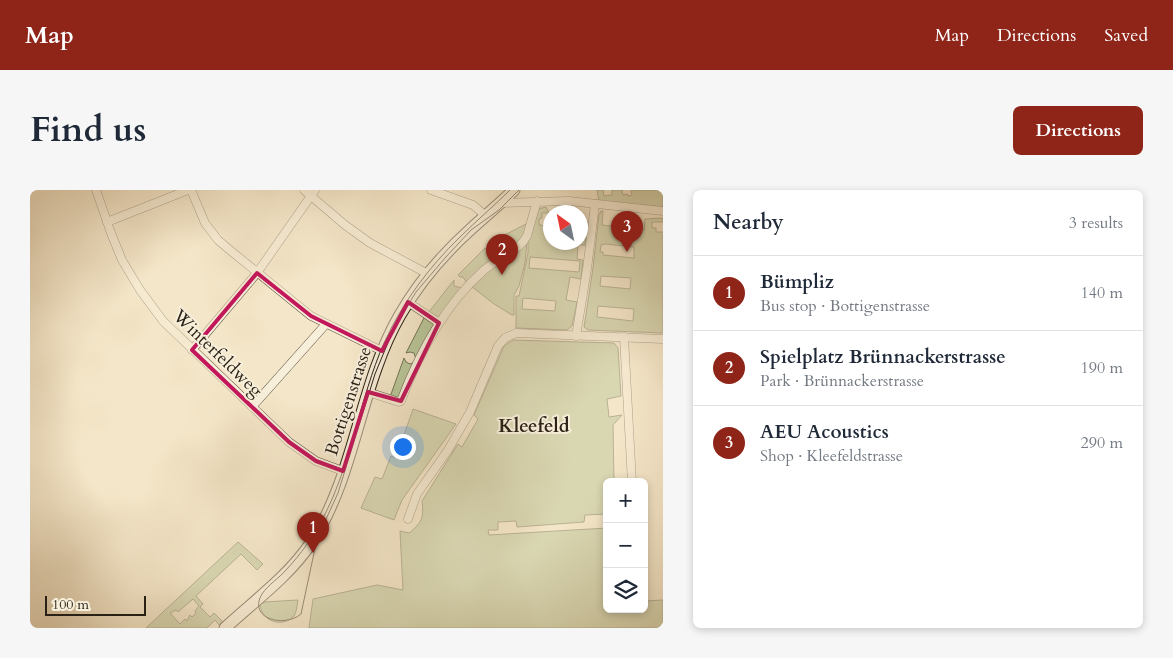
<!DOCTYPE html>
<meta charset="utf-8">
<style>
body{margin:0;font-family:Cardo,serif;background:#f6f6f7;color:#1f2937}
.controls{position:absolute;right:15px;bottom:15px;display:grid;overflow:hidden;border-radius:8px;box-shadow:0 2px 8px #0003}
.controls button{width:45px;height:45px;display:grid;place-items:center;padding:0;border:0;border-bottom:1px solid #e0e1e3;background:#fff;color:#1f2937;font:25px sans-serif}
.compass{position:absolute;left:513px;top:15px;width:45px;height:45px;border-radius:50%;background:#fff;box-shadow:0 2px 8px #0003;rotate:327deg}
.scale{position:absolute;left:15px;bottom:12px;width:101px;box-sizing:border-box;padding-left:5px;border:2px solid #2a2116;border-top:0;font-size:14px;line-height:18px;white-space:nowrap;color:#2a2116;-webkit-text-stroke:4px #f8efdb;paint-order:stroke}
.you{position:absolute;left:372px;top:256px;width:18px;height:18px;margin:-12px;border:4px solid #fff;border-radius:50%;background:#1a73e8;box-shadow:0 0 0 8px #1a73e833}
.badge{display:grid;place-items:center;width:32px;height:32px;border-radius:50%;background:#8f2418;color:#fff;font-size:16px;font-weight:700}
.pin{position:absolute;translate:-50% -41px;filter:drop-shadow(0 1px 2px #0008)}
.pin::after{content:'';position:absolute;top:26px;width:18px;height:15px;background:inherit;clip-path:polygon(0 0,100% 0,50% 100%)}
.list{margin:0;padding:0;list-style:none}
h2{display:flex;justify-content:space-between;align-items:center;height:65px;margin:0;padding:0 20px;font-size:21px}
h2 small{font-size:16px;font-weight:400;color:#747a83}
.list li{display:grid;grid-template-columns:32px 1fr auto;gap:15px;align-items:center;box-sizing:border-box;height:75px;padding:0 20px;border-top:1px solid #e0e1e3}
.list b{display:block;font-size:19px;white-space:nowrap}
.list p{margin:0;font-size:16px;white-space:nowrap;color:#747a83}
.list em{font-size:16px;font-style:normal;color:#747a83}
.icon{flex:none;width:28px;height:28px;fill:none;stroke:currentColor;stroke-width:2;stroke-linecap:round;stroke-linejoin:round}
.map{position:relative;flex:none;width:633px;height:438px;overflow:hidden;border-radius:8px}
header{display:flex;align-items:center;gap:30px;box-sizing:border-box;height:70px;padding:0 25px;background:#8f2418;color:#fff}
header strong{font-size:24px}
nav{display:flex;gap:28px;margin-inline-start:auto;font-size:18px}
.intro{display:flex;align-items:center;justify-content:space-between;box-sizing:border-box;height:120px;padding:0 30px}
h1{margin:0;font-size:35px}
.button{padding:12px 22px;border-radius:8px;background:#8f2418;color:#fff;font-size:18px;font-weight:700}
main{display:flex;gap:30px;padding:0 30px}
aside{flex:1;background:#fff;border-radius:8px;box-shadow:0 2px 8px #0003}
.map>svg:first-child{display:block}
</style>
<header>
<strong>Map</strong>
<nav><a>Map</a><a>Directions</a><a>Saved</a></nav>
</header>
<div class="intro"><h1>Find us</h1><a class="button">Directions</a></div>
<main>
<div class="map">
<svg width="633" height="438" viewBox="0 0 633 438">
<rect width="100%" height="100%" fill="#f4e6c8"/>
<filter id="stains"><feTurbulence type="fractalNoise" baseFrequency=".004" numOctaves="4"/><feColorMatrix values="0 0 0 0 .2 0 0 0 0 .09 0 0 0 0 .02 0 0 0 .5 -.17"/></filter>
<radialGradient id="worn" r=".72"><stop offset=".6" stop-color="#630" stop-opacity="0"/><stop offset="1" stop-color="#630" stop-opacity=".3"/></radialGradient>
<g fill="#b9c698" stroke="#727457" fill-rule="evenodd">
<path d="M567,0H573L574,6L582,5V0H592L593,5L597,4L598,6L602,5L601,0H633V17L569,11Z"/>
<path d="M516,17L519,23H512V28L509,29V35L520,36V52H550L551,31H557L555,55H548L547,69L553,70L551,89L540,87L536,110L547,112L542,136L537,140L486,138V106H489L498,63V49L508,19ZM500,67L550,71L549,82L499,78ZM493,108L526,111L525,121L492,119Z"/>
<path d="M571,21H573L572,35L614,40L615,29L633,28V32H622V38H626V42H633V143L558,140L554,137L563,78L569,25ZM575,54L604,57V68L573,65V62H570L571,55ZM571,86L601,88L600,99L570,96ZM568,116L604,119L603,131L567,127Z"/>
<path d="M498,33L492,50L466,68L458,57L459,53Z"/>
<path d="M497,50L495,73L489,96L484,105V125H482L464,114L441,96L456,81Z"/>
<path d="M455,58L464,70L437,93L433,87H430L428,85Z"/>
<path d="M424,90V96L432,98L408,129L398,123Z"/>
<path d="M395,126L404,134L386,169L384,163L380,162L376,163Z"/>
<path d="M483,150L584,153L588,158L591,206L577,209L579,227L592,225L583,235L584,292H577V324L555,325L554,332L487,337L486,331L468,332V340H458L459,345L577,338V419H614V411L633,410V438H279L283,409L347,395L373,400L370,341L379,343C392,333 394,327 392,311L428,254L432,257L448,229L444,225L474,156Z"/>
<path d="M374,168L376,172L380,174L385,172L368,209L360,207Z"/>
<path d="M383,219L426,234L372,310L364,330L331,318L345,287L352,289L361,266L366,268Z"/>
<path d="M208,352L233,374L227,380L211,364L166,406L173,414L170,417L180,427L184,423L192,431L191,433L189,435L185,430L177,438H116ZM163,409L169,416L165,421L166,423L162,427L160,425L157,431L155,429L150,434L140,423L146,420L148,422Z"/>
<path d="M268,410C267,415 267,421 264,426C253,438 231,432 230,414L234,412Z"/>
</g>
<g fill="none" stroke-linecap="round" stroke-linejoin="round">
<defs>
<g id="street">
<path d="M66,0L81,43L92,70L110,100L133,131L259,252L286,271L313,281"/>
<path d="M161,0L175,33L188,50L201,61L281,126L352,161"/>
<path d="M274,0L315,35L340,53L398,84"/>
<path d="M401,0L443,15L456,26"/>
<path d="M471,13L539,11L633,21"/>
<path d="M77,32L158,0"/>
<path d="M378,112L409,133"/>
<path d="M546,146L557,79L565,14"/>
<path d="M594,147L602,292"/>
<path d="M162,160L227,83L285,0"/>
<path d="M338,202L369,212L371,211C389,163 414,116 453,81C465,70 482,64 493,52L497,46L507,11"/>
<path d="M222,217L296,134"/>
<path d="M378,329L387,304L418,260L440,222L468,156L475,148L486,143L633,149"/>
</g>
<path id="secondary" d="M195,438C224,411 258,387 281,353C326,284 329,196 370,125C389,92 414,63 442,38C456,25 471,13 484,0"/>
</defs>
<use href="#street" stroke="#5c5242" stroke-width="9"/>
<use href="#secondary" stroke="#2a2116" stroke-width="13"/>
<use href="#street" stroke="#f8efdb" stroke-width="8"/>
<use href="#secondary" stroke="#f8efdb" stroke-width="11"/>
<path stroke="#2a2116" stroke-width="1" d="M480,0C464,16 446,31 430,47C399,77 372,113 354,153C329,210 322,273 293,328C283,347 271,364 256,380C249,388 238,395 232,404C217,429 255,438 271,424L287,349L308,303L345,184L364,138L386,102L415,68L441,40L469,20L489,0"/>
</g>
<path d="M0 0H633V438H0ZM227,83L281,126L352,161L378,112L409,133L371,211L338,202L313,281L286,271L259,252L162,160Z" fill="#f4e6c8" fill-opacity=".55" fill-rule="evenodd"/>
<path fill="none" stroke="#c2185b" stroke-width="4" stroke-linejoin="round" d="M227,83L281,126L352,161L378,112L409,133L371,211L338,202L313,281L286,271L259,252L162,160Z"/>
<g text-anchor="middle" stroke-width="4" stroke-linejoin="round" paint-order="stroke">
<g font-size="18" fill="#2a2116" stroke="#f8efdb">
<text transform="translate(188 163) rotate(44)" y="6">Winterfeldweg</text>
<text transform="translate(318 211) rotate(-72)" y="6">Bottigenstrasse</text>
</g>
<g font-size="19" font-weight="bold" fill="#2a2116" stroke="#f8efdb">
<text x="504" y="242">Kleefeld</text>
</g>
</g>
<rect width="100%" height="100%" filter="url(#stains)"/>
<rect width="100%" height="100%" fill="url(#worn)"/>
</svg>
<div class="controls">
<button>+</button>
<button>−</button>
<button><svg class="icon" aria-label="layers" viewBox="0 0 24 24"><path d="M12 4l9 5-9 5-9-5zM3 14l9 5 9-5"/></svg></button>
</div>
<svg class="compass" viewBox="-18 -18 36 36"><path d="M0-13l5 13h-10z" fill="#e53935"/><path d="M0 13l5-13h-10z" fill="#747a83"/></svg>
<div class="scale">100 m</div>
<div class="you"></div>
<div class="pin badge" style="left:283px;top:363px">1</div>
<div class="pin badge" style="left:472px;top:85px">2</div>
<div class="pin badge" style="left:597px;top:62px">3</div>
</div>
<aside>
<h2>Nearby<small>3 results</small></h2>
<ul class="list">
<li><span class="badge">1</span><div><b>Bümpliz</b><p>Bus stop · Bottigenstrasse</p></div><em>140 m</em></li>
<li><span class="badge">2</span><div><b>Spielplatz Brünnackerstrasse</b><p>Park · Brünnackerstrasse</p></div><em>190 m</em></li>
<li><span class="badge">3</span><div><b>AEU Acoustics</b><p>Shop · Kleefeldstrasse</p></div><em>290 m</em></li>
</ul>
</aside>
</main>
